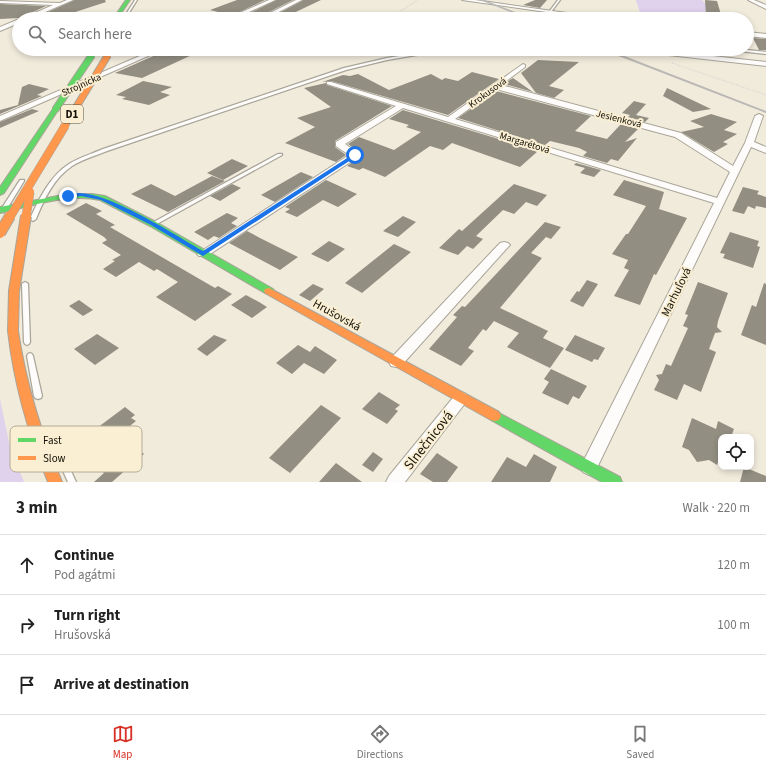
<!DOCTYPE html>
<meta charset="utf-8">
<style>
body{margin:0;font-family:"Source Sans 3",sans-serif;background:#f6f6f6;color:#222}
.controls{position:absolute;right:12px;bottom:12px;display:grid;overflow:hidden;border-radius:8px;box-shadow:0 2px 6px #0003}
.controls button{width:36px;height:36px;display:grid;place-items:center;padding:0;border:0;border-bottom:1px solid #e0e0e0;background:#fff;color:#222;font:20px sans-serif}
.stop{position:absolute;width:12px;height:12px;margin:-9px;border:3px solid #1a73e8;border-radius:50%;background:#fff}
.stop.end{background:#1a73e8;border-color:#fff;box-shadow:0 1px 4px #0008}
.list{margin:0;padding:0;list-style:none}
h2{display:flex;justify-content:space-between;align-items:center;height:52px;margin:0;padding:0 16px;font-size:17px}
h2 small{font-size:13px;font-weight:400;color:#767676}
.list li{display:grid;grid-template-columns:26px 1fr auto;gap:12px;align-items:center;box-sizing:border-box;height:60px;padding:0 16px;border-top:1px solid #e0e0e0}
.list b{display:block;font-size:15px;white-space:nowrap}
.list p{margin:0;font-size:13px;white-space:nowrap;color:#767676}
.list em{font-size:13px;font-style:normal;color:#767676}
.icon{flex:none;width:22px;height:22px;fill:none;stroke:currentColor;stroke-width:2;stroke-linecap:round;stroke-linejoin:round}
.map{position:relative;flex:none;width:766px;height:482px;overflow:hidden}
.search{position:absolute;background:#fff;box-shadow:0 2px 6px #0003;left:12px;right:12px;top:12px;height:44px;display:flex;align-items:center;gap:10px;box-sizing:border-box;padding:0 14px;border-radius:22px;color:#767676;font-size:15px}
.sheet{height:232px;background:#fff}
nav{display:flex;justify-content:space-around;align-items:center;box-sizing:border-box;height:56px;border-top:1px solid #e0e0e0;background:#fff;font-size:11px;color:#767676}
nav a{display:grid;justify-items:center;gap:2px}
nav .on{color:#d93025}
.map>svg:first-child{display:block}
</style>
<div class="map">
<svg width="766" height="482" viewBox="0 0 766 482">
<rect width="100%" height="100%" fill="#f1ebdc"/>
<g fill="#e0d1ec">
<path d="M636,0H702L707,5L703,19H642Z"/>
<path d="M0,399L10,447L24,482H0Z"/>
</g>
<g fill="#928e82">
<path d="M74,0H105L106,2L63,16L46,13Z"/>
<path d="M237,0H265L225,19H201L218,12L210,10Z"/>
<path d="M276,0H293L265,14L266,16L272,17L303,0H321L281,19H238Z"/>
<path d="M535,0H547L540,8L523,5Z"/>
<path d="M705,0L717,1L722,18L706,16Z"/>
<path d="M0,4L46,6L20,18L0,19Z"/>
<path d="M753,38L766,39V50H759Z"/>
<path d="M169,49H205L142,78L115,73Z"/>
<path d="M538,60L579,62L549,86L564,90L554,98L536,93L521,73Z"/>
<path d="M472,72L499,79L448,115L331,81L322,82L343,75L350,76L358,74L389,90L431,74L442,80L445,78L458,81Z"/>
<path d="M513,78L533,92L504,84Z"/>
<path d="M143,81L172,87L160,92L170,95L149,105L122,99L126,97L116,95Z"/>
<path d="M326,83L327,85L392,106L335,141V147L346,155L336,162L285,143L315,127L297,118L331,107L304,88Z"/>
<path d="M29,84L49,89L37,95L42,96L0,114V110L18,105L22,87Z"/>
<path d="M667,88L711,109L693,112L663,96Z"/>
<path d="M496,91L591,116L575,131L607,139L621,124L638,129L625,142L637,138L618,161L611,159L607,163L583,156L587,152L579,148L550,141L545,145L458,118Z"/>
<path d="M634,101L646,104L636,115L649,118L645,122L628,117L630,115L622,113Z"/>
<path d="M32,109L39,111L0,128V122Z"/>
<path d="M403,110L538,151L520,167L452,143L443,150L430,146L385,177L363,168L359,170L347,166L360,157L359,152L348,144L359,137L394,150L421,132L406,127L409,125L389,119Z"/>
<path d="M711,114L737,122L724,130L737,134L723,142L728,144L714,152L681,132L704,127L690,121Z"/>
<path d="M232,159L248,166L223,180L207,173Z"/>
<path d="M576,163L601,170L594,177L580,173L585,168L574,165Z"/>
<path d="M301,172L313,177L275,202L261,195Z"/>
<path d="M212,176L225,181L168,212L131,194L151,184L175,196Z"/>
<path d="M326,180L357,194L338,207L323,200L297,217L285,212L290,209L285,207Z"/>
<path d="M624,180L664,192L659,209L687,218L656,275L654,274L640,305L614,296L629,270L624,268L628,260L612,254L626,234H628L646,206L613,195Z"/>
<path d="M232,184L241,188L220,201L210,196Z"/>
<path d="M514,184L547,195L537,206L526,202L514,214L503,210L476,236L483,239L473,249L467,246L458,255L439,248L459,229L462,231Z"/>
<path d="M743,187L759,191L757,194L766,197V208L756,206L755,209L748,206L744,214L732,211Z"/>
<path d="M86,203L102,211L96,214L115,225L110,227L215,288L218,286L232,294L195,321L156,297L178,282L157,269L154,271L139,262L116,277L103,269L115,261L112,260L121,255L102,243L107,240L104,237L66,214Z"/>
<path d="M227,213L238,218L231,223L237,226L219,238L214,236L208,240L194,232Z"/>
<path d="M403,216L416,222L398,237L383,231Z"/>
<path d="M545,222L561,227L551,239L546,237L531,253L542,258L500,308L548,331L543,338L564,348L550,368L507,347L519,333L494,321L486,331L483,329L468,348L474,351L461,366L429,349L457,317L453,315L462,306L465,307Z"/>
<path d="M247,231L260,238L298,257L280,270L229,243Z"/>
<path d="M730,232L759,241L757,246L760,247L753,268L723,258L725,254L720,253Z"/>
<path d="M329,241L345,249L328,262L311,254Z"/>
<path d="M394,244L411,252L362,293L345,283Z"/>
<path d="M587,280L598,284L583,307L570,301L577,291L579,292Z"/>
<path d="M698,282L728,293L718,321L717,327L722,332L715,333L709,349L716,352L701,392L684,384L677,400L654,390L659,380L656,375L662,374L666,364L671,366L688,328L683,326L688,315L685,314Z"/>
<path d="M764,283L766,284V345L741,335L752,305L756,307Z"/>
<path d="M313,284L324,289L310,301L299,295Z"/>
<path d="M246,295L259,302L267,307L252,318L231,305Z"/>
<path d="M79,300L93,310L83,316L69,306Z"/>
<path d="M97,334L119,348L95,365L74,349Z"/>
<path d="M214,335L227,340L207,356L197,349Z"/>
<path d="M575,335L605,348L598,360L594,359L592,362L565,350Z"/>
<path d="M298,345L310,352L315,346L337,360L324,374L304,363L292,374L276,363Z"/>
<path d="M551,369L587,386L579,399L573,396L568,405L542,393L549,382L544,379Z"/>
<path d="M379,392L400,405L395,409L398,411L387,424L362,409Z"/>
<path d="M321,405L341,418L290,473L269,458Z"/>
<path d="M125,407L135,415L131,418L136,421L120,434L144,454L112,482H94L104,473L96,466L115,451L93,431Z"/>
<path d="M692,418L716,429L718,421L734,429L731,437H721V454L717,465L709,460L697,462L689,450L682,447Z"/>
<path d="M373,452L383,459L373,472L362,465Z"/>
<path d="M437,453L458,467L447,482H433L420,474Z"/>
<path d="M534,454L557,467L550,482H491L507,457L526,467Z"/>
<path d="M336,463L362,482H319Z"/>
<path d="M744,467L766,476V482H740Z"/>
</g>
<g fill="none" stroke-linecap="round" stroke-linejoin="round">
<defs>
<g id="lane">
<path d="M135,0H137L125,19H123Z"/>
<path d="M558,0H560L551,12H549Z"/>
<path d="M35,13L63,18L64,19H59L36,15Z"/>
<path d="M443,49H451L387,60L346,70L107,151C95,156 83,159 72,166C54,178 44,199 36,219L33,221L30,219C39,199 50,176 69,164C80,157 92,154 103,149L344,68L387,58Z"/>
<path d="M727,49H738L766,52V54L729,50Z"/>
<path d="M278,154H282V155L155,225H151L150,224Z"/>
<path d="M20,180H24V181L5,212H1L0,211Z"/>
<path d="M25,282L27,283L28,284L30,342L29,344L27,345L25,344L24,342L22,284L23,283Z"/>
<path d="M30,353L32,354L33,356L42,396L41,398L38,399L35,398L34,396L27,356L28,354Z"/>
<path d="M50,430L53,431L76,482H68L46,433L47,431Z"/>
</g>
<g id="street">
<path d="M67,0H73L29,19H21L53,5L0,3V1L60,3Z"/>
<path d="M269,0H275L234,19H226Z"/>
<path d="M296,0H302L271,16L266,15Z"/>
<path d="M462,0H475L610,19H595Z"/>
<path d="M748,0H754L766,5V9Z"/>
<path d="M19,19V23L0,31V27Z"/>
<path d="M747,32L766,34V38L747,36Z"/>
<path d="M156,49H164L0,121V116Z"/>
<path d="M630,49H650L766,62V66L633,51Z"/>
<path d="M523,64L525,65V67L501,85L681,133L733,166L745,143L755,116L759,114L763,116L754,142L766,147V153L751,147L595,472L589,475L583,472L581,467L583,462L714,203L403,108L345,144L358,153V157L207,256H199L197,254L349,155L336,146V142L396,106L327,84V82H331L448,117ZM496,89L675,137L730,172L717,198L455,119Z"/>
<path d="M504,242L508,243L510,245L508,247L401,366L396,367L391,366L389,362L391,358L500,243Z"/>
<path d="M461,392L466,394L468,398L466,402L405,482H386L389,476L456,394Z"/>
</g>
<g id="fast">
<path d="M126,0H130L117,19H113Z"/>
<path d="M53,109L58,110L4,193L0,195V187Z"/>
<path d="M68,194H92L105,196L156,222L273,289L274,291L273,293H265L150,226L100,200C67,193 32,206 0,213V207Z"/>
<path d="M495,411L620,477L622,482H602L491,420L489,416L491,412Z"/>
</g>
<g id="slow">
<path d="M269,288L499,412L501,416L499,420L495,421L491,420L265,293L264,291L265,289Z"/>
<path d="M13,327L17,328L18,331C26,384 41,433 62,482H48C28,433 14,384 8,331L9,328Z"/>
</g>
</defs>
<use href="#lane" stroke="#aaa599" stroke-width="2.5"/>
<use href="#street" stroke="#aaa599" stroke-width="2"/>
<use href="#fast" stroke="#aaa599" stroke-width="2"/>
<use href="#slow" stroke="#aaa599" stroke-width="2"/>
<g stroke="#d8d6d2" stroke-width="1.5" stroke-dasharray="1 1.5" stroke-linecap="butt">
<path d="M388,19L418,0"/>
<path d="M672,63L766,95"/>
</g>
<use href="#lane" fill="#fdfcfa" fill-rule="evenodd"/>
<use href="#street" fill="#fdfcfa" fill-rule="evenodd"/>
<use href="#fast" fill="#63d668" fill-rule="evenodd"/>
<use href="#slow" fill="#ff974d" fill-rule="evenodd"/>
<g stroke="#bab8b4" stroke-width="1.5">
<path d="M482,0L531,19"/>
<path d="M604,49L621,56"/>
</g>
<path stroke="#bab8b4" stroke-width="2" d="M619,55L766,112"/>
<defs>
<path id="fast-bridge-far1" d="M91,56L96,49"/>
<path id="fast-bridge" d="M55,110L92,55"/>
<path id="slow-bridge-far3" d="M107,56L111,49"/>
<path id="slow-bridge-far2" d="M64,127L108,55"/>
<g id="slow-bridge-far1">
<path d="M10,217L65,126"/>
<path d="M26,217L30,192"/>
</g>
<g id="slow-bridge">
<path d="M0,233L10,216"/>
<path d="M13,331L14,291L26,216"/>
</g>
</defs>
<use href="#fast-bridge-far1" stroke="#aaa599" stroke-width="5.5" stroke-linecap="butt"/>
<use href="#fast-bridge" stroke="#aaa599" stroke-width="8" stroke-linecap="butt"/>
<use href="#slow-bridge-far3" stroke="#aaa599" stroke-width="5.5" stroke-linecap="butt"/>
<use href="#slow-bridge-far2" stroke="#aaa599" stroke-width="8" stroke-linecap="butt"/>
<use href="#slow-bridge-far1" stroke="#aaa599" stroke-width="9" stroke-linecap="butt"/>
<use href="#slow-bridge" stroke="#aaa599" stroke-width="12" stroke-linecap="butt"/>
<use href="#fast-bridge-far1" stroke="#63d668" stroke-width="4.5"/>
<use href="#fast-bridge" stroke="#63d668" stroke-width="6"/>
<use href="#slow-bridge-far3" stroke="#ff974d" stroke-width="4.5"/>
<use href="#slow-bridge-far2" stroke="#ff974d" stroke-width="6"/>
<use href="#slow-bridge-far1" stroke="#ff974d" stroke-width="8"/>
<use href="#slow-bridge" stroke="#ff974d" stroke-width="10"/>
</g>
<path fill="#1a73e8" d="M355,153L357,156L203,256L151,225L101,200L81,196L68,198L66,196C91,179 178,237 203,251Z"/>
<g text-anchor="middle" stroke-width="4" stroke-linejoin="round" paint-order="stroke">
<g font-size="10" fill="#141007" stroke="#faefd3">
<text transform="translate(81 84) rotate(-24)" y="4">Strojnícka</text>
<text transform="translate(487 92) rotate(-36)" y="4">Krokusová</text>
<text transform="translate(619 118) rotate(14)" y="4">Jesienková</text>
<text transform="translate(525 142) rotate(17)" y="4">Margarétová</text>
</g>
<rect fill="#faefd3" stroke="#595344" stroke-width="1" x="61" y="105" width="22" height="18" rx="3"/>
<g font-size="11" font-weight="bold" fill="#141007">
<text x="72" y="118">D1</text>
</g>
<g font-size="12" fill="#141007" stroke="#faefd3">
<text transform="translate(676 292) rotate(-64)" y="4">Marhuľová</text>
<text transform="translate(337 315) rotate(29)" y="4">Hrušovská</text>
</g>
<g font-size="14" fill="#141007" stroke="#faefd3">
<text transform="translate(428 440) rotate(-52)" y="5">Slnečnicová</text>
</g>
</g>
<rect x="10" y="426" width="132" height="46" rx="6" fill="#faefd3" stroke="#b5ac96" stroke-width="1"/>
<rect x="18" y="438" width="18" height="4" fill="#63d668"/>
<rect x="18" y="456" width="18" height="4" fill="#ff974d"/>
<g font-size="11" fill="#141007">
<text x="43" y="444">Fast</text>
<text x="43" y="462">Slow</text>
</g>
</svg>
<div class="controls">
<button><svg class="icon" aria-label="locate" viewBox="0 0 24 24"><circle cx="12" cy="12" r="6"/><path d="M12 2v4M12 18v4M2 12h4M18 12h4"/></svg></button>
</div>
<div class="stop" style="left:355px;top:155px"></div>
<div class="stop end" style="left:68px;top:196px"></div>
<div class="search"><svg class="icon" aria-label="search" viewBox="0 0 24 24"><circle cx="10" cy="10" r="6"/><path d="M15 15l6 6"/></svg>Search here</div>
</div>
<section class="sheet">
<h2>3 min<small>Walk · 220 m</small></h2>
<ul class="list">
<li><svg class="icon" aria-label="ahead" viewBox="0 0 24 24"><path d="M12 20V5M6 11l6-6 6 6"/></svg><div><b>Continue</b><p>Pod agátmi</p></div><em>120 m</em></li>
<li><svg class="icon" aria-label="right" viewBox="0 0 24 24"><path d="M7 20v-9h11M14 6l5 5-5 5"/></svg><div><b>Turn right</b><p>Hrušovská</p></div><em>100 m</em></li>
<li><svg class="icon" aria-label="arrive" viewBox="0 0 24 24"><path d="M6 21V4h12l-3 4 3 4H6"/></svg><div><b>Arrive at destination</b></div></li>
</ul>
</section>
<nav>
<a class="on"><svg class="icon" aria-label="map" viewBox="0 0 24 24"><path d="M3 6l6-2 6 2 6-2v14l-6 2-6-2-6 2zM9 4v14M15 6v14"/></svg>Map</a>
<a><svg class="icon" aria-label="directions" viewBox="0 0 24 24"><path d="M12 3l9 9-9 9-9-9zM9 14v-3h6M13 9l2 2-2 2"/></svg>Directions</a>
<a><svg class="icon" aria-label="saved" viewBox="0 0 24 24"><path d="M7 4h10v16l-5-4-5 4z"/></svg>Saved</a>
</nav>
